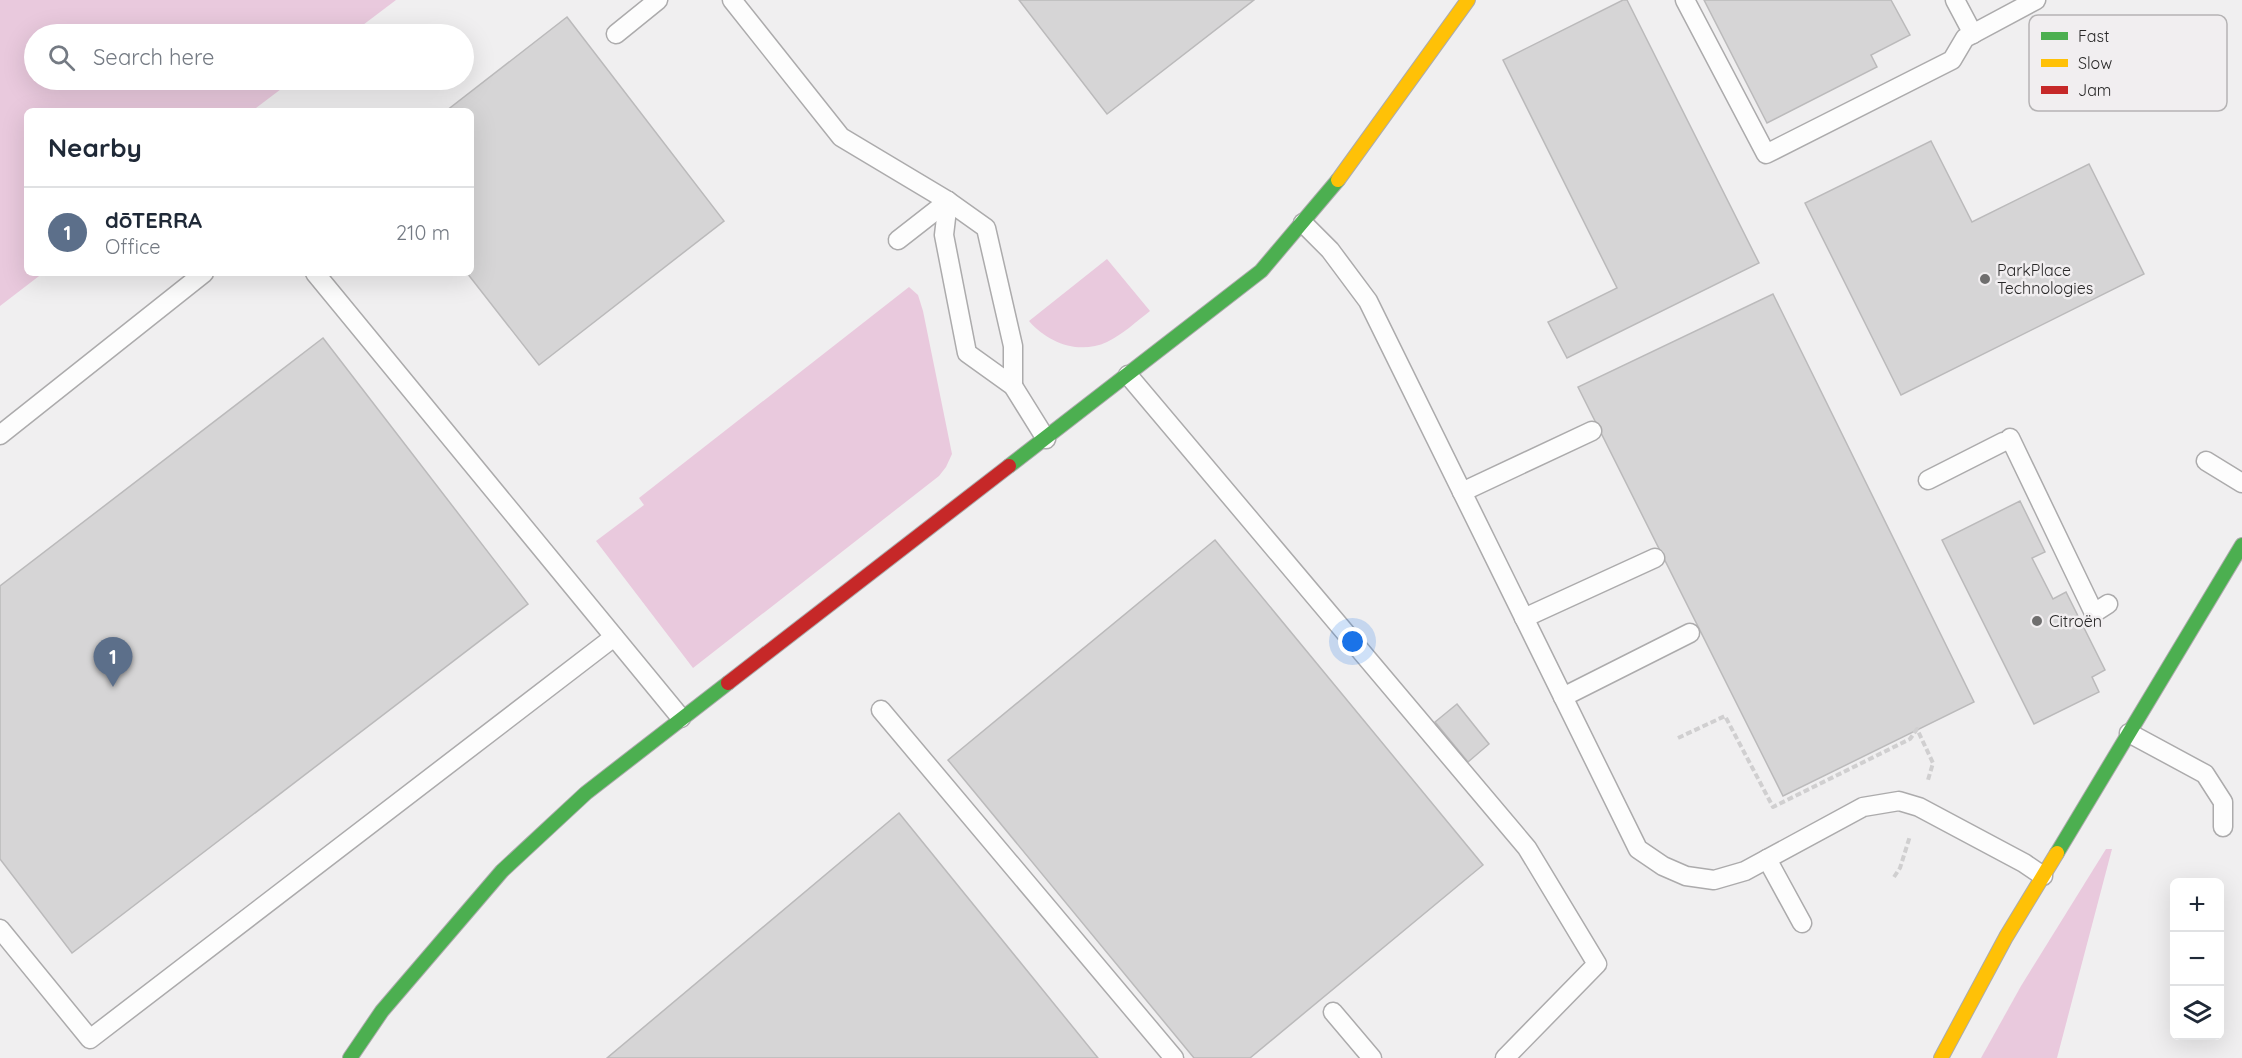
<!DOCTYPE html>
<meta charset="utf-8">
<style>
body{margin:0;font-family:Quicksand,sans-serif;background:#f6f6f7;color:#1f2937}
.controls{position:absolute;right:18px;bottom:18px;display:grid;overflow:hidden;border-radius:9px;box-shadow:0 6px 24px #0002}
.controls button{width:54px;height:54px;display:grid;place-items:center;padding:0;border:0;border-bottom:2px solid #e0e1e3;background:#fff;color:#1f2937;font:30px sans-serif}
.you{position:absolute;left:1353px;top:642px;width:21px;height:21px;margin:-15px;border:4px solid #fff;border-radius:50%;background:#1a73e8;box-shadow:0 0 0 9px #1a73e833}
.badge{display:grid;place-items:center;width:39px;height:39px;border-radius:50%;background:#0b8043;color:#fff;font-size:20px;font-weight:700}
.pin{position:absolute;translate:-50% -50px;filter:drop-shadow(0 2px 3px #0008)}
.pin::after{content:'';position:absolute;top:32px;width:21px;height:18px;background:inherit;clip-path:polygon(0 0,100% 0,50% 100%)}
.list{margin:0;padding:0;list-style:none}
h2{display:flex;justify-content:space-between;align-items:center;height:78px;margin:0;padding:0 24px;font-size:26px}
h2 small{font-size:20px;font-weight:400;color:#747a83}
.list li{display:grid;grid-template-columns:39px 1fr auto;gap:18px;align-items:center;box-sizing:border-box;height:90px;padding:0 24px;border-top:2px solid #e0e1e3}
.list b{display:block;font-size:22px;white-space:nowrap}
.list p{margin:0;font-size:20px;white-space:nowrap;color:#747a83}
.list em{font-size:20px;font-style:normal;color:#747a83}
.icon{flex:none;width:33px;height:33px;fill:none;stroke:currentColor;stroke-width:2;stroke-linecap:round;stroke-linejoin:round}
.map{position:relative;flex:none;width:2242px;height:1058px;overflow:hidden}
.search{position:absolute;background:#fff;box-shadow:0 6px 24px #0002;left:24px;top:24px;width:450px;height:66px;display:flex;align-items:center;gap:15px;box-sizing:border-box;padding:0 21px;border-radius:33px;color:#747a83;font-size:22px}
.panel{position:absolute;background:#fff;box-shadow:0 6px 24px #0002;left:24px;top:108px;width:450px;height:168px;border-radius:9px}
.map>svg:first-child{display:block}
</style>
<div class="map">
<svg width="2242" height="1058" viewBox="0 0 2242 1058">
<rect width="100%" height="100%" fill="#f0eff0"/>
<g fill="#e9c9dd">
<path d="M0,0H396L351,34H34V80H293L252,111H27V273H43L0,306Z"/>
<path d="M1107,259L1150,311C1137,321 1122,335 1107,342C1079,355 1048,343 1029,321Z"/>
<path d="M909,287L918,295L923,311L952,454L946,467L939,476L693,668L596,541L644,505L639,498Z"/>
<path d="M2106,849H2112L2057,1058H1981L2021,986Z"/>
</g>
<g fill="#d6d5d6" stroke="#bbbabb" stroke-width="1.5">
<path d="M1019,0H1254L1107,114Z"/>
<path d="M1623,0H1627L1759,263L1567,358L1548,322L1617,288L1503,60Z"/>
<path d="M1704,0H1891L1910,35L1871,55L1877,67L1767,123Z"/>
<path d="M567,17L724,221L539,365L467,273H471V111H446Z"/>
<path d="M1931,141L1972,222L2089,164L2144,274L1901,395L1805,203Z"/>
<path d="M1773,294L1974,702L1783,796L1578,387Z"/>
<path d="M323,338L528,604L72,953L0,859V586Z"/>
<path d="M2020,501L2045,552L2032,558L2053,599L2066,592L2105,670L2092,677L2099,692L2034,724L1942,540Z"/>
<path d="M1215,540L1483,865L1250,1058H1194L948,760Z"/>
<path d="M1457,704L1489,744L1468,762L1435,722Z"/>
<path d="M899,813L1098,1058H607Z"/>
</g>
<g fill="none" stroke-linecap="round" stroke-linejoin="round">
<defs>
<g id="lane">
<path d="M732,0L841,137L948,201L986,228L1013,346V386"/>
<path d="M1685,0L1766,154L1952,60L1965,38L2036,0"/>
<path d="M1955,0L1973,34"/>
<path d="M616,34L658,0"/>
<path d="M948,201L944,235L967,353L1013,386L1046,439"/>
<path d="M1303,223L1330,250L1368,301L1638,849L1663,866L1686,876L1714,880L1745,871L1863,807L1899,801L1919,807L2024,863L2043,876"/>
<path d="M898,240L948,201"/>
<path d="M315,273L681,718"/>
<path d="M1128,375L1527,848L1597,964L1505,1058"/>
<path d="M0,435L204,273"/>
<path d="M2010,438L2094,613L2108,604"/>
<path d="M2206,461L2242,483"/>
<path d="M1928,480L2003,442"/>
<path d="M1462,492L1592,431"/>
<path d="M1524,618L1655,558"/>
<path d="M1563,697L1690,633"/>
<path d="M881,710L1174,1058"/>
<path d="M2129,733L2205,774L2223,802V827"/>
<path d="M1767,859L1802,923"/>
<path d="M0,929L90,1039L614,637"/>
<path d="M1333,1012L1372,1058"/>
</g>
<g id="fast">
<path d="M1009,466L1261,271L1338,180"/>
<path d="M2057,853L2242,545"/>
<path d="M350,1058L382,1011L502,871L586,793L728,683"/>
</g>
<g id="slow">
<path d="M1338,180L1468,0"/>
<path d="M1941,1058L2006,937L2057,853"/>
</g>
<path id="jam" d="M728,683L1009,466"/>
</defs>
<use href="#lane" stroke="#acabac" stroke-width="21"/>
<use href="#fast" stroke="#acabac" stroke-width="16"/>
<use href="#slow" stroke="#acabac" stroke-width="16"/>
<use href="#jam" stroke="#acabac" stroke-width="16"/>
<g stroke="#d0cfd0" stroke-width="4" stroke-dasharray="6 3" stroke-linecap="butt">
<path d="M1678,738L1725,716L1773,807L1910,739L1917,729L1933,763L1928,780"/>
<path d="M1894,877L1900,868L1910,836"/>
</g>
<use href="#lane" stroke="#fdfdfd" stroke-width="18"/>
<use href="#fast" stroke="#4caf50" stroke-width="14"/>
<use href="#slow" stroke="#ffc107" stroke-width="14"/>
<use href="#jam" stroke="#c62828" stroke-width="14"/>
</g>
<g fill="#6f6e6e" stroke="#f1eef0" stroke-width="2">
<circle cx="1985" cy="279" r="6"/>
<circle cx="2037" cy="621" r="6"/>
</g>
<g text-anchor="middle" stroke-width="5" stroke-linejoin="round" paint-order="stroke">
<g font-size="16" fill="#292828" stroke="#f1eef0" text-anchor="start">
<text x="1997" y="276">ParkPlace<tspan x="1997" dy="18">Technologies</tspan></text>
<text x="2049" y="627">Citroën</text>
</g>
</g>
<rect x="2029" y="15" width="198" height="96" rx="9" fill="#f1eef0" stroke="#b5b3b4" stroke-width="1.5"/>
<rect x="2041" y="32" width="27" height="8" fill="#4caf50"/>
<rect x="2041" y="59" width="27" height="8" fill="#ffc107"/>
<rect x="2041" y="86" width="27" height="8" fill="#c62828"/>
<g font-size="16" fill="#292828">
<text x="2078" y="42">Fast</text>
<text x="2078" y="69">Slow</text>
<text x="2078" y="96">Jam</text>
</g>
</svg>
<div class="controls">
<button>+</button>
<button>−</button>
<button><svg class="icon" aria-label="layers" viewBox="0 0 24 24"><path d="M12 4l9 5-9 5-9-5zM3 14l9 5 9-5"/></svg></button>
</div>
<div class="you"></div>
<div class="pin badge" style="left:113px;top:687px;background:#5c6f8a">1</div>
<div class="search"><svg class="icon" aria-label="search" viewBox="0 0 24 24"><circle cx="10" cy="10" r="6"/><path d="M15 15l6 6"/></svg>Search here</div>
<section class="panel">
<h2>Nearby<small></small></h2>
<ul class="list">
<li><span class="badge" style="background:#5c6f8a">1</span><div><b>dōTERRA</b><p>Office</p></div><em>210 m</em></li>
</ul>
</section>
</div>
